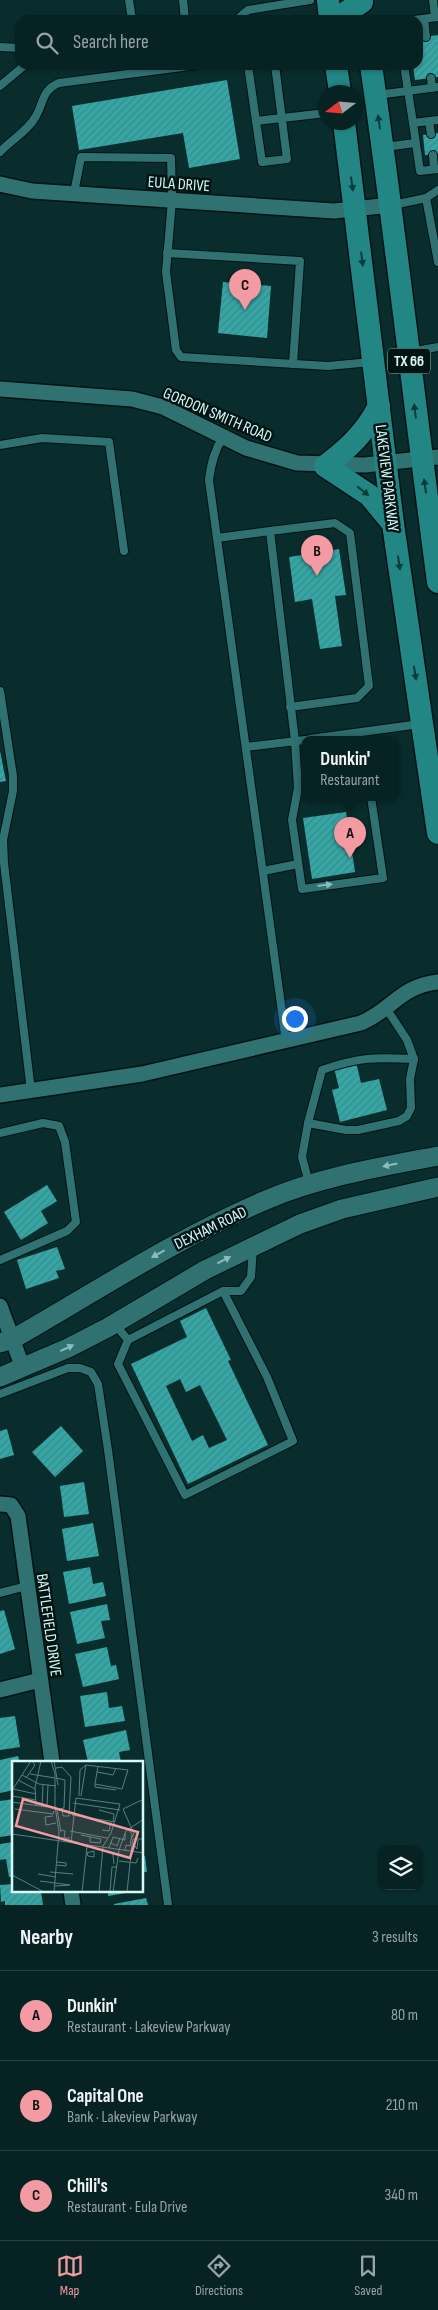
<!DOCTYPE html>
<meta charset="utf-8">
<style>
body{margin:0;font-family:"Sofia Sans Condensed",sans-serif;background:#102a2a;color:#f1f3f6}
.controls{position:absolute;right:15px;bottom:15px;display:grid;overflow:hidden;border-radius:10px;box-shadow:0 1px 4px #0004}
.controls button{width:45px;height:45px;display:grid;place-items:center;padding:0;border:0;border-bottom:1px solid #283f40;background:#072222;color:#f1f3f6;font:25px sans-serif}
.compass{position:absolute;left:318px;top:85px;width:45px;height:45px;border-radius:50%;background:#072222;box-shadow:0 1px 4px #0004;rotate:254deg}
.you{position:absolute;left:294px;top:1018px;width:18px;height:18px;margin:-12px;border:4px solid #fff;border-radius:50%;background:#1a73e8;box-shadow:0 0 0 8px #1a73e833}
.badge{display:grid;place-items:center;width:32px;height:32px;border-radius:50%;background:#f49aa2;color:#111;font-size:16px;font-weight:700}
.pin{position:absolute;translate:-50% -41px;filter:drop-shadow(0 1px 2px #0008)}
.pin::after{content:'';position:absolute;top:26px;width:18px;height:15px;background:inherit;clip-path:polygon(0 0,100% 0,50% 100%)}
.popup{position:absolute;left:301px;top:736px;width:98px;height:65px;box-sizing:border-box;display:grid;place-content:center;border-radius:10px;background:#072222;filter:drop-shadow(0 1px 4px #0005);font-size:16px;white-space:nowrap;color:#98a4a5}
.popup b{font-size:19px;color:#f1f3f6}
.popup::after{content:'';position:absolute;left:50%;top:100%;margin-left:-10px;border:10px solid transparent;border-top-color:#072222}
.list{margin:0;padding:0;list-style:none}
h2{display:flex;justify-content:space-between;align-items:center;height:65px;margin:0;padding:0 20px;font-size:21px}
h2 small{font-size:16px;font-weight:400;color:#98a4a5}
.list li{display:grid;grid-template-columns:32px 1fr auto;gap:15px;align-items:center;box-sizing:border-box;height:90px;padding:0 20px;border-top:1px solid #283f40}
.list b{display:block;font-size:19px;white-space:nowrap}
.list p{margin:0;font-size:16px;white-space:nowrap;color:#98a4a5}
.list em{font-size:16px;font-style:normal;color:#98a4a5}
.icon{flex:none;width:28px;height:28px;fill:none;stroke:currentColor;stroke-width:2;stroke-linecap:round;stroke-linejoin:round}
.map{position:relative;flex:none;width:438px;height:1905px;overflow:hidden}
.search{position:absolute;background:#072222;box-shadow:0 1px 4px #0004;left:15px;right:15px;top:15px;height:55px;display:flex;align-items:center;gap:12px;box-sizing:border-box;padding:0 18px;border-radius:15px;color:#98a4a5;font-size:19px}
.sheet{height:335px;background:#072222}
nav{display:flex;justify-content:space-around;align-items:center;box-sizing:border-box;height:70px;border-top:1px solid #283f40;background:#072222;font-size:14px;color:#98a4a5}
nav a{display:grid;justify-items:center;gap:2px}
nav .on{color:#f49aa2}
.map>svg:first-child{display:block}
</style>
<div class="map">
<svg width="438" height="1905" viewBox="0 0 438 1905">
<defs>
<pattern id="building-hatch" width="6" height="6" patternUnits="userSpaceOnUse" patternTransform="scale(1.25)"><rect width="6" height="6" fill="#36a6a5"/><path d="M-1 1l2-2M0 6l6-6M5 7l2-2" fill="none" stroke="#398b8a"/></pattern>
</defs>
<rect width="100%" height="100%" fill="#092d2d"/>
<g fill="url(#building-hatch)" fill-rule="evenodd">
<path d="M438,35V77L415,80L413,65H418V38Z"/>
<path d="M227,80L240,159L189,168L183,133L79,150L72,106Z"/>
<path d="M438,133V154L425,155L423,135Z"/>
<path d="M223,282L271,286L267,338L218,333Z"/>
<path d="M339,549L346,595L335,596L342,646L320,649L312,599L295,602L289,557Z"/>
<path d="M0,751L6,781L0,782Z"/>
<path d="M346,812L355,872L312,879L303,818Z"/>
<path d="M356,1062L361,1083L379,1079L387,1110L340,1122L332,1090L339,1088L334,1068Z"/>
<path d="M47,1185L57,1201L41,1211L48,1223L21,1240L4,1212Z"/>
<path d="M57,1247L65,1269L56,1271L59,1278L26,1289L17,1260Z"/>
<path d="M206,1308L231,1360L228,1361L268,1445L188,1484L131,1364L187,1337L180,1321ZM180,1379L186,1392L200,1385L227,1440L209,1448L203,1435L192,1441L166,1386Z"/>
<path d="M61,1426L83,1451L55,1477L32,1452Z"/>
<path d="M7,1429L14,1455L0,1459V1431Z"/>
<path d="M84,1482L89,1514L64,1517L60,1486Z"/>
<path d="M93,1523L99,1556L67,1561L62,1529Z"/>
<path d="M90,1567L93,1584L103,1582L106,1596L69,1604L63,1572Z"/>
<path d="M107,1604L110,1620L101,1621L105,1638L77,1644L70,1612Z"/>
<path d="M4,1610L15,1649L0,1654V1611Z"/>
<path d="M107,1647L111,1666L116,1665L119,1679L83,1687L75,1654Z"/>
<path d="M107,1692L109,1708L122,1706L125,1721L85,1727L80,1696Z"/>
<path d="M15,1716L20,1747L0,1750V1718Z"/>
<path d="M126,1730L130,1750L119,1752L121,1762H88L83,1740Z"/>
<path d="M18,1756L20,1762H14V1790L0,1793V1760Z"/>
<path d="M14,1799V1835L0,1837V1801Z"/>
<path d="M14,1842V1876L9,1877L6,1859L0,1860V1844Z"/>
<path d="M145,1856L147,1872H142V1857Z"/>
<path d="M14,1884V1891H41L43,1905H5V1901L1,1902L0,1885Z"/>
<path d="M108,1891H132V1892L108,1896Z"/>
<path d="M146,1898L148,1905H114V1904Z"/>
</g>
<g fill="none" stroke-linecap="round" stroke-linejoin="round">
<defs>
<g id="service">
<path d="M129,0L132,20"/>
<path d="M183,0L185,20"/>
<path d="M433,0L435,17"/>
<path d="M424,19L426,37"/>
<path d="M236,20L248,10L310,0"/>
<path d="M414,20L438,17"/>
<path d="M0,47L20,48"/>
<path d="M248,65L256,121L326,113"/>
<path d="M404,65L413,123"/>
<path d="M431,78L432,88"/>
<path d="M0,86L25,65"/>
<path d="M377,95L438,87"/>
<path d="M438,120L413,123L420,171L438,169"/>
<path d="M256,121L262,162L287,159L275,65"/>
<path d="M429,121L431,134"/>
<path d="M385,147L415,143"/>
<path d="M0,152C11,140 28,131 36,116C44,102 42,90 59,83L197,65"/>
<path d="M433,155L434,169"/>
<path d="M74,193L81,157L171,158L172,200L166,272L176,350L181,357L328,366L371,362"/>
<path d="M426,198L438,262"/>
<path d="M393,205L426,198L438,190"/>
<path d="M167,253L300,261L293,364"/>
<path d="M410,352L438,347"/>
<path d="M223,437C214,451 211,464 209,480L286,1041"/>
<path d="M0,445L42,438L109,442L124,551"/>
<path d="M217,538L270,531"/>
<path d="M0,691L13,776V791L3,840L4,863L31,1091"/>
<path d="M290,707L357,698L369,686L350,533L335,523L270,531L295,741L298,788L292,820L302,889L383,878L371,797"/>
<path d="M310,739L420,724"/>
<path d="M246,747L305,740"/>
<path d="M263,871L298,864"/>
<path d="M308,1123L322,1070C359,1057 375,1057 414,1059"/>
<path d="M0,1133L43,1123L59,1126L65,1142L76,1222L67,1231L0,1260"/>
<path d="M309,1183L302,1157L308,1123L346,1130H358L399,1121L407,1116L411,1108L410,1079L414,1059L407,1040L386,1008"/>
<path d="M114,1323L128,1340L118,1364L185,1495L293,1441L267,1377L223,1291"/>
<path d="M128,1340L223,1291H241L251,1277L253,1248"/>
<path d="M0,1394L68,1368H80L91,1372L98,1384L108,1450L168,1905"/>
<path d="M0,1593L27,1586"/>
</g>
<g id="minor">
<path d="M0,184L32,191L334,211L391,205"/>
<path d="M0,389L132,399L163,407L246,448L297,463L365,465L438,457"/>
<path d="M0,1095L142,1074L361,1023C392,1010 400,986 438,982"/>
<path d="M0,1306L23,1368"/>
<path d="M0,1504L11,1505L18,1516L52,1762"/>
<path d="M0,1690L40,1680"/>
<path d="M71,1891L73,1905"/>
</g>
<g id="tertiary">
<path d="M0,1343L13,1339C97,1291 177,1238 266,1200C320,1177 380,1167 438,1156"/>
<path d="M0,1377L68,1348L107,1328L205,1270L300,1224L342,1209L438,1187"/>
</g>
<g id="primary">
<path d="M328,0L330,20"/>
<path d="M334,20L362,2"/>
<path d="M336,65L340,92"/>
<path d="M371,65C396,237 415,410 438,582"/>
<path d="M344,122L393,524L438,833"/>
<path d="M379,406C365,433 349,448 325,466L369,495L393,524"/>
</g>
</defs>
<use href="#service" stroke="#011313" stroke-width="10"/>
<use href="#minor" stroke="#011313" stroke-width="18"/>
<use href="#tertiary" stroke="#011313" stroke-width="21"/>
<use href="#primary" stroke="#011313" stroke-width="25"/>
<use href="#service" stroke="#2f7271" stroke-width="8"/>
<use href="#minor" stroke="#2f7271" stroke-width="15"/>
<use href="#tertiary" stroke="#2f7271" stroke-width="19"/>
<use href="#primary" stroke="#228685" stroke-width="22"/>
</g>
<defs><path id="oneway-solid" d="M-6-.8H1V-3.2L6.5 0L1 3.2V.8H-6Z" transform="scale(1.25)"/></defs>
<g fill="#0c3c3c">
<use href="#oneway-solid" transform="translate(379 122) rotate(-98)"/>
<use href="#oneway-solid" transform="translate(352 184) rotate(82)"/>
<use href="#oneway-solid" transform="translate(362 259) rotate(83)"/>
<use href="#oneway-solid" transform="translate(415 411) rotate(-97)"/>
<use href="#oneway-solid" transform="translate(425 486) rotate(-98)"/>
<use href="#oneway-solid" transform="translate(363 491) rotate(38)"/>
<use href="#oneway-solid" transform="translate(399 563) rotate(82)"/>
<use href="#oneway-solid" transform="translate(415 673) rotate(81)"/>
</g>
<g fill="#8cbcbb">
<use href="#oneway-solid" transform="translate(325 885) rotate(-7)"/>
<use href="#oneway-solid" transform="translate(390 1165) rotate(168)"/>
<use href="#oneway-solid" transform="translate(158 1254) rotate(151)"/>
<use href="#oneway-solid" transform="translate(224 1260) rotate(-27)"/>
<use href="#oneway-solid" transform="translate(67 1348) rotate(-25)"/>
</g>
<g text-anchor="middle" stroke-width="5" stroke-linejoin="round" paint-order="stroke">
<rect fill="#001414" stroke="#98b4b4" stroke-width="1" x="388" y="348.5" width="42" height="25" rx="4"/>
<g font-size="15" font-weight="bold" fill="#d9f9f8">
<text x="409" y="366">TX 66</text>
</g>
<g font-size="16" fill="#d9f9f8" stroke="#001414">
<text transform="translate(179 183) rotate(4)" y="6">EULA DRIVE</text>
<text transform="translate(218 414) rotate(23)" y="6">GORDON SMITH ROAD</text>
<text transform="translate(388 478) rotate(83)" y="6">LAKEVIEW PARKWAY</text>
<text transform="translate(210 1227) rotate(-26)" y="6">DEXHAM ROAD</text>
<text transform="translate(50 1625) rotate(82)" y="6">BATTLEFIELD DRIVE</text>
</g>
</g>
<g transform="translate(12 1761)">
<rect width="131" height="131" fill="#092d2d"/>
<path fill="none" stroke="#5c7f7e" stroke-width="1" d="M19,0L1,28L24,33M39,0L43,13V45L47,71L42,131M42,0L46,24M44,7L50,6L59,16L57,55H51L50,48M85,11L101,14L104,7M18,13L43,17M10,14L27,23L44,25M14,17L23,4L20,0M6,19L23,28M83,23L86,5M83,26L104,29M0,35L24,39M67,35L68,9L74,4L116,9L110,28L83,23V26M69,35L74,4M0,41L35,46L36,24M61,42L108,49M24,44L23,26L29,0M30,45L31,24M3,48L41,53L42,50M45,48L49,71M43,49L52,47L53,19L44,17M87,49L102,53L101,61M60,54L103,61M41,55L33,56L34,64L44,62M49,69L53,70L52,77H58M90,69L97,70L99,61M58,70L95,77M0,73L132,92M69,74L89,78L88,82L78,81V76M119,78L122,73L111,48L132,38M59,82L64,37L108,43L99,72L91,85L87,131M99,82L105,85L108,77M121,82L125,88L126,79M97,87L101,76L113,79V72M113,89L114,84L118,85L120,73L115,67M119,90L121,78H132M74,92L82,90V96L76,95L75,92M107,100L124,102L126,97M102,103L101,93H106M45,104L54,105V102L45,101M38,111L61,113M26,113L44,116M0,114L32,131M28,120L58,124L43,125M70,131L75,86M98,131L100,106H105M101,131L107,89L114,70L132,58M115,131L119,93"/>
<path fill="#f49aa2" fill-opacity="0.15" stroke="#f49aa2" stroke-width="2.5" d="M11,38L126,71L118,97L4,65Z"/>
<rect width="131" height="131" fill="none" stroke="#d9f9f8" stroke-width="2.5"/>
</g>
</svg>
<div class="controls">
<button><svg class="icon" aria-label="layers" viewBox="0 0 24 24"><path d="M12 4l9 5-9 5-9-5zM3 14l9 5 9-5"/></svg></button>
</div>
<svg class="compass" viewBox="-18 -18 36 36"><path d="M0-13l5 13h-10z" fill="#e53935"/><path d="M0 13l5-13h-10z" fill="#98a4a5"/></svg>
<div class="you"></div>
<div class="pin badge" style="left:350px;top:858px">A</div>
<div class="popup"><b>Dunkin'</b>Restaurant</div>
<div class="pin badge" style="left:317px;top:576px">B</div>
<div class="pin badge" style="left:245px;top:310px">C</div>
<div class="search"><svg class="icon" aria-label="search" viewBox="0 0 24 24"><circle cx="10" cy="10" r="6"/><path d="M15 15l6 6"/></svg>Search here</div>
</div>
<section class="sheet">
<h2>Nearby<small>3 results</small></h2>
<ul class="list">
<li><span class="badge">A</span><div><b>Dunkin'</b><p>Restaurant · Lakeview Parkway</p></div><em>80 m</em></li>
<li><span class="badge">B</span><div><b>Capital One</b><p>Bank · Lakeview Parkway</p></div><em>210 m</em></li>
<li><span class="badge">C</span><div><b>Chili's</b><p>Restaurant · Eula Drive</p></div><em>340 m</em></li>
</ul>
</section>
<nav>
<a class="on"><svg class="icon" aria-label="map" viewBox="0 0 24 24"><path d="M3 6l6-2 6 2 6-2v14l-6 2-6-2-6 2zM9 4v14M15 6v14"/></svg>Map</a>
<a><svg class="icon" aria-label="directions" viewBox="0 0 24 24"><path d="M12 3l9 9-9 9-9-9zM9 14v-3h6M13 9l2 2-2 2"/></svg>Directions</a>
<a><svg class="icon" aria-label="saved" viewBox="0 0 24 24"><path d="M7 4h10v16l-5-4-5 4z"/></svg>Saved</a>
</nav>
